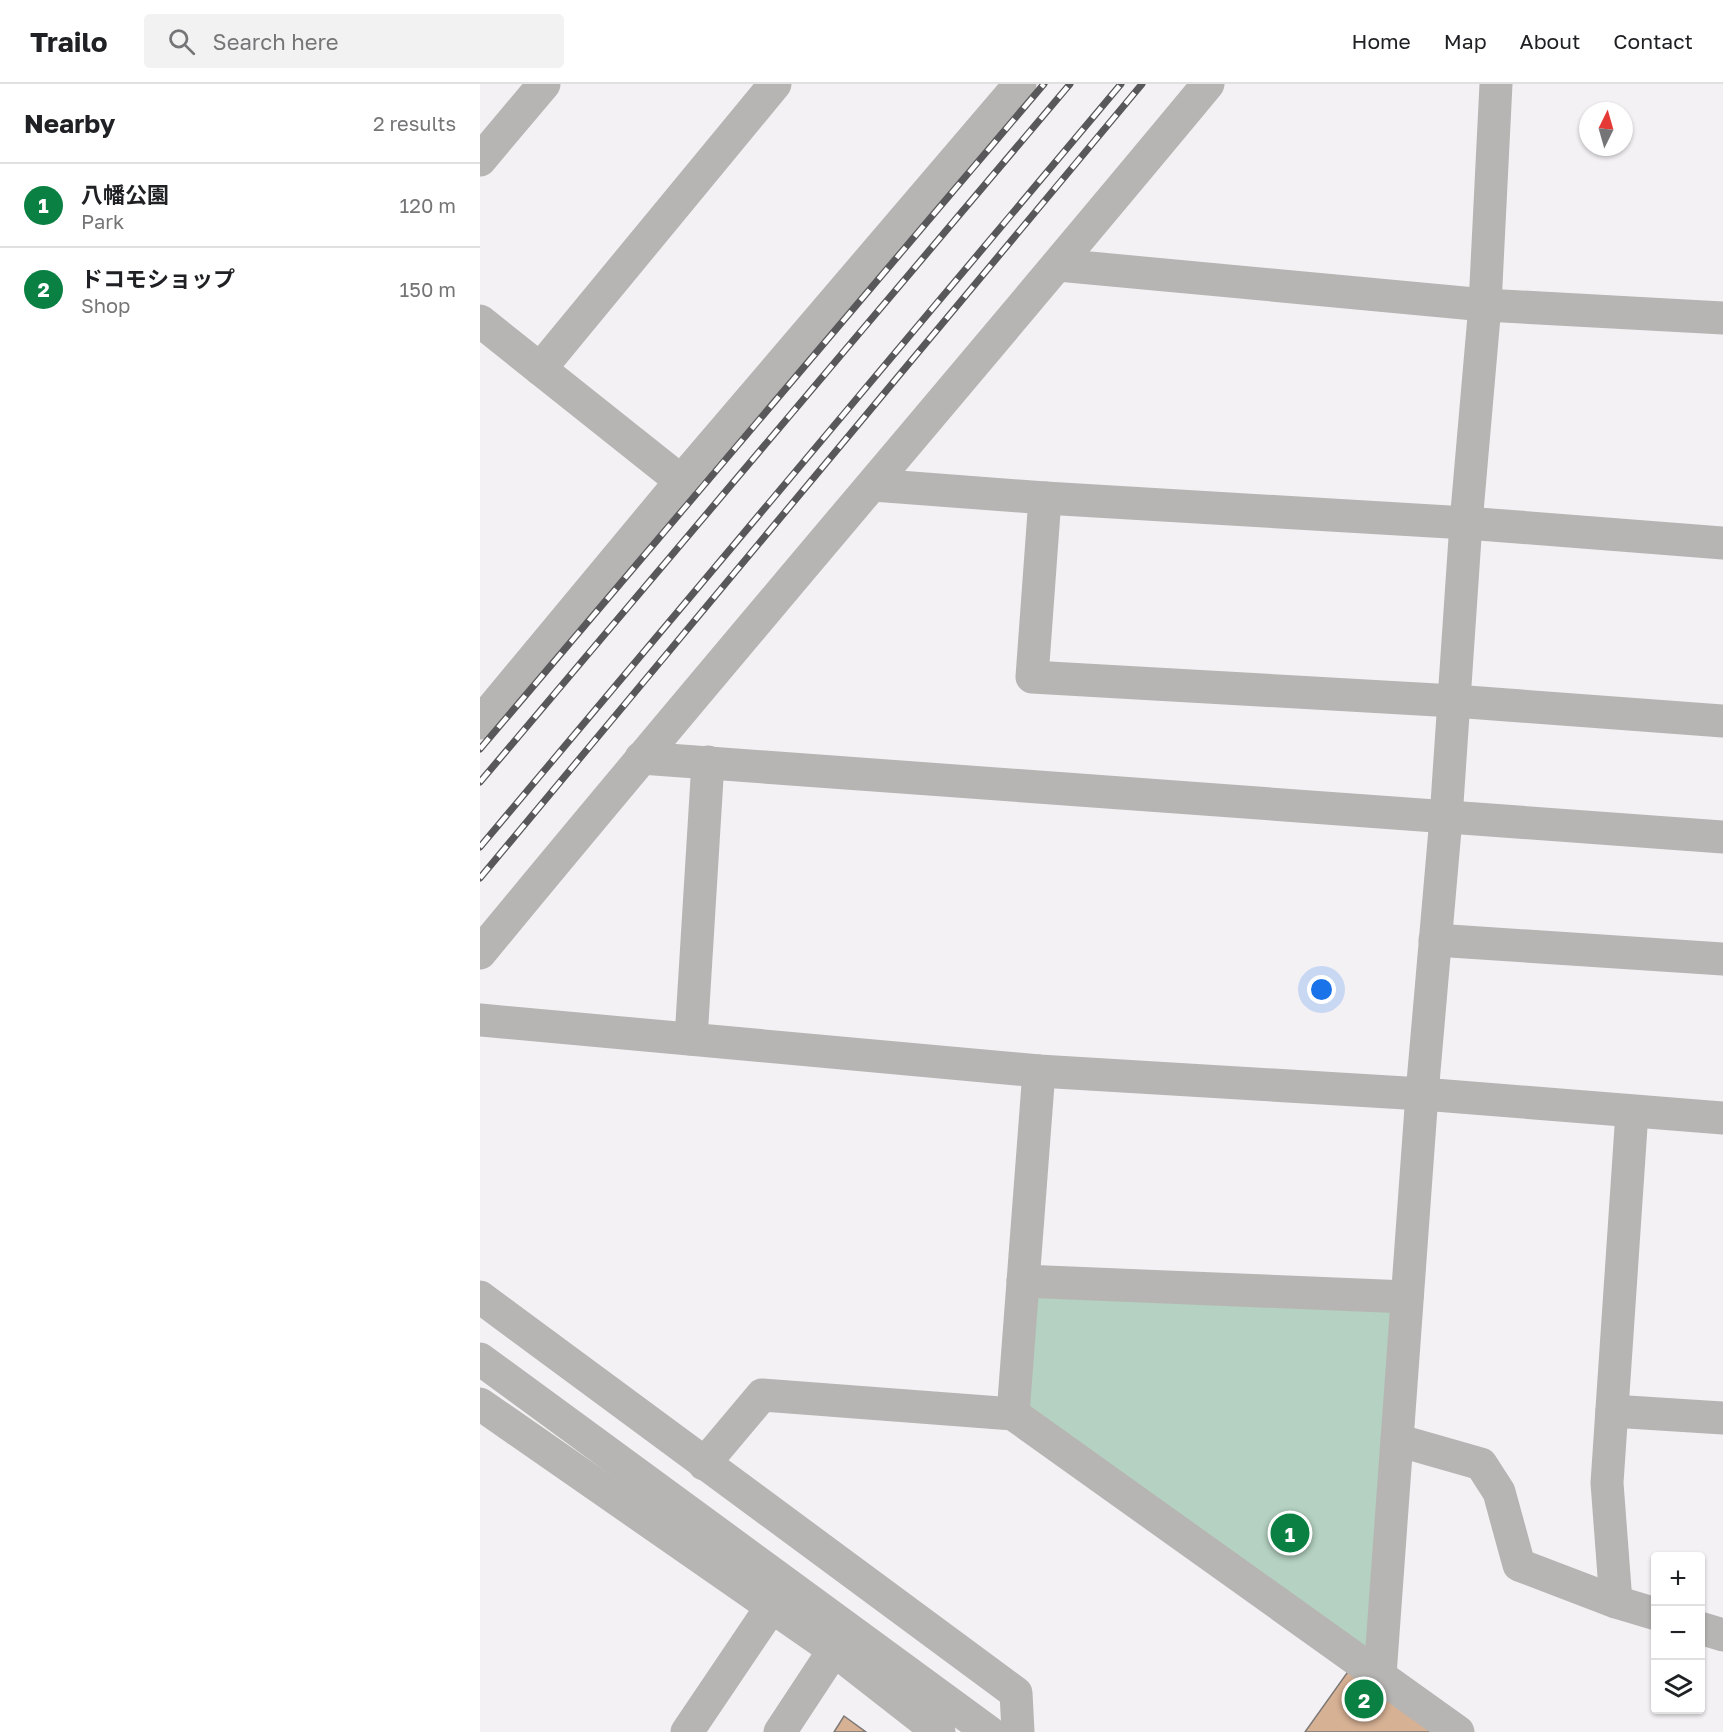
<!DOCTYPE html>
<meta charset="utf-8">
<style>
body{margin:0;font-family:"Golos Text","Noto Sans JP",sans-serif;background:#f2f2f2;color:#202124}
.controls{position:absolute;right:18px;bottom:18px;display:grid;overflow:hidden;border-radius:6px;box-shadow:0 2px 4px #0004}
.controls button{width:54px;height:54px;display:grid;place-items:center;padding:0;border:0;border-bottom:2px solid #e0e0e0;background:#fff;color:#202124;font:30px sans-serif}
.compass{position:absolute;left:1099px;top:18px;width:54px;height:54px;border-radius:50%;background:#fff;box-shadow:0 2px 4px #0004;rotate:5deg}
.you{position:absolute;left:842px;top:906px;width:21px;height:21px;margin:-15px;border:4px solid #fff;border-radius:50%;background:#1a73e8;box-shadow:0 0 0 9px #1a73e833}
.badge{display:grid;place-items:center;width:39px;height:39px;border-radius:50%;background:#0b8043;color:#fff;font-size:20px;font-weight:700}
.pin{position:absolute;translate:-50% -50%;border:3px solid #fff;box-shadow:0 2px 6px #0006}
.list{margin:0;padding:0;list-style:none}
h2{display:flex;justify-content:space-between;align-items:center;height:78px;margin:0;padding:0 24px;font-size:26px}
h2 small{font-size:20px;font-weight:400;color:#757577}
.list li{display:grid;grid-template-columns:39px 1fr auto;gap:18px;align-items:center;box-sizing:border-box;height:84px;padding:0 24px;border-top:2px solid #e0e0e0}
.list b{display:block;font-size:22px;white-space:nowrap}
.list p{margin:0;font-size:20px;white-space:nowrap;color:#757577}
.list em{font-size:20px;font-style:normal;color:#757577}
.icon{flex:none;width:33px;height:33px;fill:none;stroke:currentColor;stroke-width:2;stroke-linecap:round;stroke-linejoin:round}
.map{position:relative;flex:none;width:1243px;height:1648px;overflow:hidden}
header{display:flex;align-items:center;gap:36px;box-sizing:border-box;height:84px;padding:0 30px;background:#fff;border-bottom:2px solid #e0e0e0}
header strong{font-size:28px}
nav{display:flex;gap:33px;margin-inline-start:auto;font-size:21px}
.search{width:420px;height:54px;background:#f2f2f2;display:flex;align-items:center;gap:15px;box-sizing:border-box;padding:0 21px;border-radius:6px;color:#757577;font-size:22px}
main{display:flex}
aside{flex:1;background:#fff}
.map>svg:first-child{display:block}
</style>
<header>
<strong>Trailo</strong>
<div class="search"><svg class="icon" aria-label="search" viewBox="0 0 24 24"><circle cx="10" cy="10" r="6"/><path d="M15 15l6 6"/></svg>Search here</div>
<nav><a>Home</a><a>Map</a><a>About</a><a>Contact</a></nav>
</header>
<main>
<aside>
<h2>Nearby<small>2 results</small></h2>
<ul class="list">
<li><span class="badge">1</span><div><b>八幡公園</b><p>Park</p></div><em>120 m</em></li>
<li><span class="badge">2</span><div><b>ドコモショップ</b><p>Shop</p></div><em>150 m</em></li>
</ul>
</aside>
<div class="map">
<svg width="1243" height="1648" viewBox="0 0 1243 1648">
<rect width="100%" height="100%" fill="#f4f1f5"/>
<path fill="#b4d1c1" d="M553,1206L918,1220L893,1572L543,1326Z"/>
<g fill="#d7b194" stroke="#7c7875" stroke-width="1.5">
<path d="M872,1582L966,1648H825Z"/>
<path d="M364,1632L386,1648H354Z"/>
</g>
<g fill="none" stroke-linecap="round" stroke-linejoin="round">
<g stroke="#b7b5b3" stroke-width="33">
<path d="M0,76L64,0"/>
<path d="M578,181L1005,221L1243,234"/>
<path d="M0,237L201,397"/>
<path d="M60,285L295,0"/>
<path d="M393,401L565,414L986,439L1243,459"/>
<path d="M565,414L552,593L974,617L1243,637"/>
<path d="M0,639L201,397L540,0"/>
<path d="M161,674L1243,753"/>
<path d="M955,856L1243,875"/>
<path d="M0,869C240,577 487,291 728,0"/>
<path d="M0,936L559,987L942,1010L1243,1034"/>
<path d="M211,955L228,678"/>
<path d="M543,1197L927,1213"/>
<path d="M0,1213L536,1609L538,1648"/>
<path d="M0,1275L509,1648"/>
<path d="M0,1320L354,1566L459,1648"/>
<path d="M1132,1327L1243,1334"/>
<path d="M533,1330L559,987"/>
<path d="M917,1356L1001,1380L1019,1408L1039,1481L1136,1518L1176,1530"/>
<path d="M224,1380L282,1311L533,1330L978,1648"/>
<path d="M1136,1518L1127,1399L1152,1028"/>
<path d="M1220,1544L1243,1551"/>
<path d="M900,1591L942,1010L966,734L986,439L1005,221L1016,0"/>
<path d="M207,1648L292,1522"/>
<path d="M300,1648L354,1566"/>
</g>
<defs>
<g id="rail">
<path d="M0,665L564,0"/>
<path d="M0,698L590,0"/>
<path d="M0,763L641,0"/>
<path d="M0,794L662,0"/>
</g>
</defs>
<use href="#rail" stroke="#585759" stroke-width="7"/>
<use href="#rail" stroke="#fff" stroke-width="4.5" stroke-dasharray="14" stroke-linecap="butt"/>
</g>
</svg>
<div class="controls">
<button>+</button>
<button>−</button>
<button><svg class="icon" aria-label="layers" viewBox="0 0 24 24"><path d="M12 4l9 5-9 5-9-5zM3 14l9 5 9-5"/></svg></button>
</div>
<svg class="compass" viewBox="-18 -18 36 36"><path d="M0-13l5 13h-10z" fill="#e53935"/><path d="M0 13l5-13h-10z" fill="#757577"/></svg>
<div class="you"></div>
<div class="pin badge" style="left:810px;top:1449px">1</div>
<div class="pin badge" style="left:884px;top:1615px">2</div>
</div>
</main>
